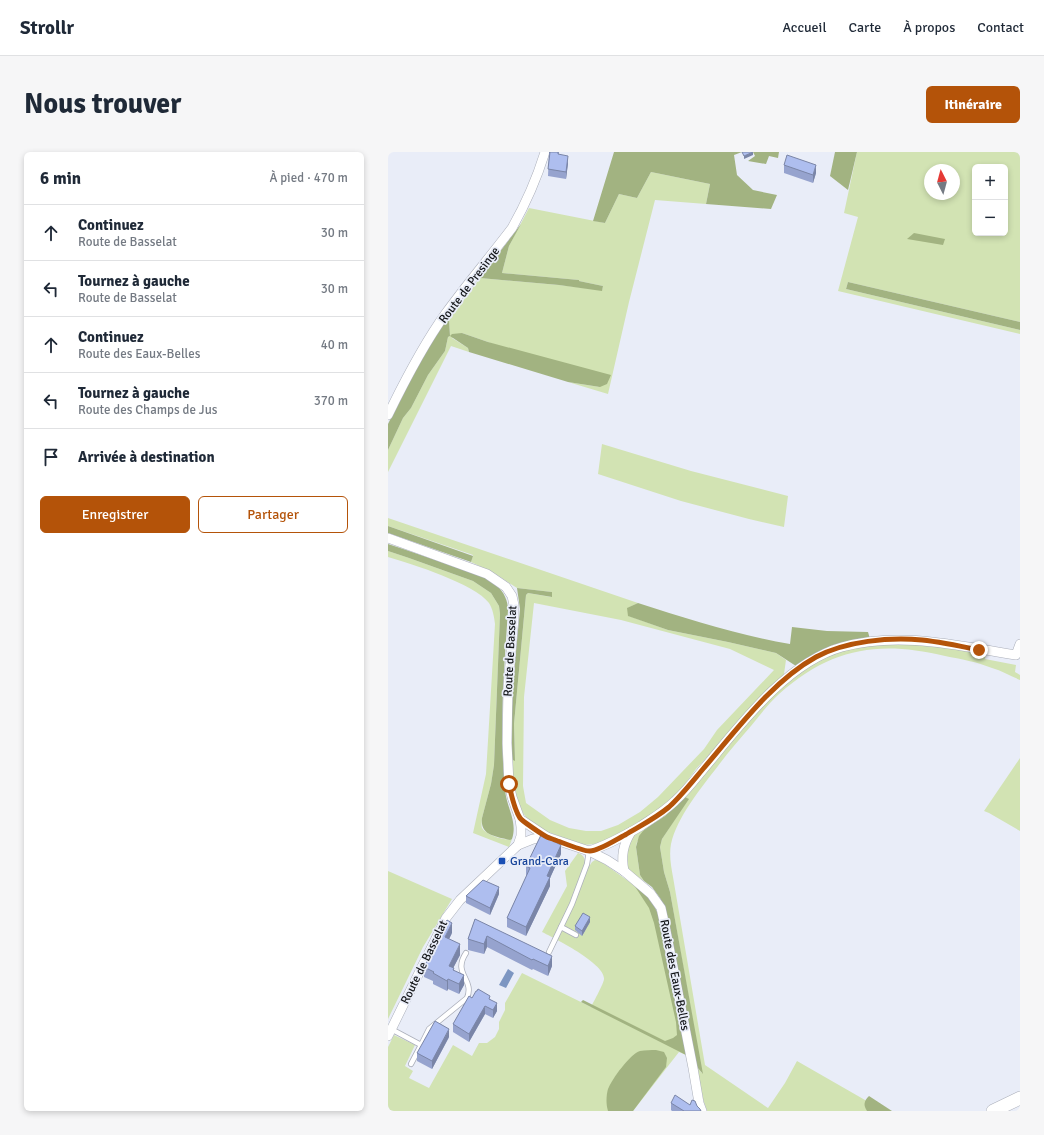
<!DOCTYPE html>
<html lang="fr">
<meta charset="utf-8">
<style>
body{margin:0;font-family:Signika,sans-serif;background:#f6f6f7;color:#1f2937}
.controls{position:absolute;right:12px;top:12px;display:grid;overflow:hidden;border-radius:6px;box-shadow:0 2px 6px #0003}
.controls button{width:36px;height:36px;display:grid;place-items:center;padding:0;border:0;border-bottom:1px solid #e0e1e3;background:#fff;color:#1f2937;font:20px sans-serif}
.compass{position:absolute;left:536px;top:12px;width:36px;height:36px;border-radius:50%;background:#fff;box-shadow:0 2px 6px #0003;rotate:354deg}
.stop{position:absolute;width:12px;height:12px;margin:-9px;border:3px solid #b45309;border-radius:50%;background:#fff}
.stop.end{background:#b45309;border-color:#fff;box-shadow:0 1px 4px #0008}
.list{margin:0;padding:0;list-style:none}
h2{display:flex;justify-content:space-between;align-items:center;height:52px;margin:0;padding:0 16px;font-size:17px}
h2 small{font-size:13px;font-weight:400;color:#747a83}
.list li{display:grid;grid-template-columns:26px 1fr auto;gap:12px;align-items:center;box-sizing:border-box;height:56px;padding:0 16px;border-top:1px solid #e0e1e3}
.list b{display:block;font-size:15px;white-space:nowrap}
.list p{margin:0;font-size:13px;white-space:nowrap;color:#747a83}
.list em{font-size:13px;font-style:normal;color:#747a83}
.actions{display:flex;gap:8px;padding:12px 16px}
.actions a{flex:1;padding:9px 0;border:1px solid #b45309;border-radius:6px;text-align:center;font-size:14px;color:#b45309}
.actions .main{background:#b45309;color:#fff}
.icon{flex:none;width:22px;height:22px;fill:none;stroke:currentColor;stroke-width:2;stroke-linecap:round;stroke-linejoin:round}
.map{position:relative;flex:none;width:632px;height:959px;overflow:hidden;border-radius:6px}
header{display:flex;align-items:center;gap:24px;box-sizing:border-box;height:56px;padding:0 20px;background:#fff;border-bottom:1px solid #e0e1e3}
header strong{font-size:19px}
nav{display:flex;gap:22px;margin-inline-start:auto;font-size:14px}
.intro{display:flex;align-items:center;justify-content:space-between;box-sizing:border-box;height:96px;padding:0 24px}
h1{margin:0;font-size:28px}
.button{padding:10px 18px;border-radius:6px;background:#b45309;color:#fff;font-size:14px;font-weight:700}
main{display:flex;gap:24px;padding:0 24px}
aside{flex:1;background:#fff;border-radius:6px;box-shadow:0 2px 6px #0003}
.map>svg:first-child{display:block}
</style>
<header>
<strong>Strollr</strong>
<nav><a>Accueil</a><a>Carte</a><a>À propos</a><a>Contact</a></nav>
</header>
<div class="intro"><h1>Nous trouver</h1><a class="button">Itinéraire</a></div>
<main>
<aside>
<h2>6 min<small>À pied · 470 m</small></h2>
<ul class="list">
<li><svg class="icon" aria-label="ahead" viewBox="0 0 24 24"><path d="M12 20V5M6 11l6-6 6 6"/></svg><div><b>Continuez</b><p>Route de Basselat</p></div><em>30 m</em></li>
<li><svg class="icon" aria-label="left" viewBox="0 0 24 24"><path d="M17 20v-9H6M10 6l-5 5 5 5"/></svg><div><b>Tournez à gauche</b><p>Route de Basselat</p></div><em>30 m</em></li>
<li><svg class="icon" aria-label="ahead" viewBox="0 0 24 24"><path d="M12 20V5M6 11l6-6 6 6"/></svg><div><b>Continuez</b><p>Route des Eaux-Belles</p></div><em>40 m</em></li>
<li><svg class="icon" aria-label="left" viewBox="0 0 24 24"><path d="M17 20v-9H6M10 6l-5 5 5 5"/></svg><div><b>Tournez à gauche</b><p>Route des Champs de Jus</p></div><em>370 m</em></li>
<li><svg class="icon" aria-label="arrive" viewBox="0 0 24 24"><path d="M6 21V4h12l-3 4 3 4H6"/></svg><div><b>Arrivée à destination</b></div></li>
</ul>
<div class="actions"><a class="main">Enregistrer</a><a>Partager</a></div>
</aside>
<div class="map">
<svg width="632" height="959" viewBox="0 0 632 959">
<rect width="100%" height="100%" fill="#e9edf8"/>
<g fill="#d2e3b3" fill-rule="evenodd">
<path d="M469,0H632V170L460,130L458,137L632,178V182L450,139L470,65L456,61ZM587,15H617V81H587ZM542,18H566V42H542Z"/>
<path d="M263,20L322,32L318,52L267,48L241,150L220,242L180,230L212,235L100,190L74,181L64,186L80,196L81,200L63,194L0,320V298L15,266L23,256L40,223L57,199L60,185L62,184L61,168L92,126L171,133L214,138L215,134L191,129V128L114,121L121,94L141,56L217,71L231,42L249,46Z"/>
<path d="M214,292L303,319L400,344L396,375L361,367L293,349L210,322Z"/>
<path d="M0,366L250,451L240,456L241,464L280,478L340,490L388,501L398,508L396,522L308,617L289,643L276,654L257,666L227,685L209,692L195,693L160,680L147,673L141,669L135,661L128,644L123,607L127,608L126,572L138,443L140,441L163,445L164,440L129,436L106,421L83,410L85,403L0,374ZM146,451L233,468L342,497L386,518L329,578L316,597L270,645L252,660L230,673L213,679H198L181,676L162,668L138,651L135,634L136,545Z"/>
<path d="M0,399L21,406L85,429L103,441L111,454L112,462L106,613L103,632L94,666C94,669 93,673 94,676C98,683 117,689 124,687L121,695L85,681L98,622L107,472C106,464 105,458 101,451C87,432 24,412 0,405Z"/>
<path d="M524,491L598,502L597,507L628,513L627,520L632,523V528C623,524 614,519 604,516C589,510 573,507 557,504C490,488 443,496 391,542C380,552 372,563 363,574C352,587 340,600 330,614C313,636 289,665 283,692C281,703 283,714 285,725L317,913L380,956L397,931L409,909L477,948L492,959H319L315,947L309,915L314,921L282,740L276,720L272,695L274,687L300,647L297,645L277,664L263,673L249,690L248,695L252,723L256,729L240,718L237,703L245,684L251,678L274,664L396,531L437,504L471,494Z"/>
<path d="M632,606V679L601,661L596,659Z"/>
<path d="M190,701C195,703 197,705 197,711L202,713L204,710L207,708L212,709L246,733L262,747L298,903L291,900L245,959H0V895L6,883L27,893L17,914L25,919L21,926L41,936L65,893L84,904L91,891H99L107,885L111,877V870L117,858V851L134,821L203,855C206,849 216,831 216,827C218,812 166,786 154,780L179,734L177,719Z"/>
<path d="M0,719L64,747L35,795L0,867Z"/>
</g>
<g fill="#a2b381">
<path d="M226,0H354L346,3L349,23L365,38L389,43L383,57L318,52L322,32L263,20L249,46L231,42L217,71L205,69Z"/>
<path d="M365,0H391L390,6L381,4L378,12L360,9L367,4Z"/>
<path d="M447,0H469L460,38L442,24Z"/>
<path d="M133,72L121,94L114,121L191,128V129L215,134L214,139L171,133L92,126Z"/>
<path d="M526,81L557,87L555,93L519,87Z"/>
<path d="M460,130L632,170V178L458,137Z"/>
<path d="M59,167L61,168L62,184L64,182L74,181L100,190L223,223L219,232L212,235L180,230L81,200L80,196L62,184L60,185L57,199L40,223L23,256L15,266L0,298V272L30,212Z"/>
<path d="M0,374L85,404L83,410L0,381Z"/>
<path d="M0,392C21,399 43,406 64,414C79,419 97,423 109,434C116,440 120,449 120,458C116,518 111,578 117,637C118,655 130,669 124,687L122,688C108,684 92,684 94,666L103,632L106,613L112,462L111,454L103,441L85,429L21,406L0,399Z"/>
<path d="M129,436L164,440V445L140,441L138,443L126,572L127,609L123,607V573L126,520L132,457Z"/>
<path d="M250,451C300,467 350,483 402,492L404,475L439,479L480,480L482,487L445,493L421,505L408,514L388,501L340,490L280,478L240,464L239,456Z"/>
<path d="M297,645L301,647L274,687L272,695L276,720L282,740L315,922L309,915L281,770L277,757L272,746L264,735L256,729L252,723L248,695L251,684L255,679L263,673L277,664Z"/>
<path d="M246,733C259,741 265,750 271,764L298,903L193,850L195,848L277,889L285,886L289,883L288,870L266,771L261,756Z"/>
<path d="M268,898L276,900L279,906L278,915L245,959H220C218,953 218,944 220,937C224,927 242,902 252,899C257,898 263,898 268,898Z"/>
<path d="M481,944L504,959H479C475,953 476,949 481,944Z"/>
</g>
<path fill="#7d96c2" d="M120,817L126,821L118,836L111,833Z"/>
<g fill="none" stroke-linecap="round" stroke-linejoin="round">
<defs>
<g id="lane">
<path d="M173,775L188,783"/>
<path d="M161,800L184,752L199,712L201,699"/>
<path d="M3,877L33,893L41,877L79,846C87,827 64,822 78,801"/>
<path d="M23,912L33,893"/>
</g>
<g id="street">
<path d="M0,263C17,228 35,193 58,161C79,132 102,105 124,76C137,53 149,26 157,0"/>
<path d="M0,386L99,422L118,435L124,444L126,453V466L120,535L119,591L121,632L124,645L132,667L133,675V684L130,693L72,748L58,766L0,884"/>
<path d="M132,667L159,685"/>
<path d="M130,693L145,687L159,685L201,699L219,708L236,719L263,742L273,756L277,774L305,916L311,951L314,959"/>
<path d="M201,699C220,693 236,684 253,674C265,666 277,659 287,649C297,640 305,630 313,620C350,576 397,511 454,495C512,479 571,494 628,503L632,492"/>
<path d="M236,719C233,704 235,693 243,680"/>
</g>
<path id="secondary" d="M605,959L632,946"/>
</defs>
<use href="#lane" stroke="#abafba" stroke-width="6"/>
<use href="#street" stroke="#abafba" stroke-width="10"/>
<use href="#secondary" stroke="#abafba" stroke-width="14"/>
<use href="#lane" stroke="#fff" stroke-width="4.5"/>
<use href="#street" stroke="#fff" stroke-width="9"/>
<use href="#secondary" stroke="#fff" stroke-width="13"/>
</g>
<g fill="#96a3ce">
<path d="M161,0H171V2L180,11L178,27L160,24Z"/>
<path d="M396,13L428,21L425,31L396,21Z"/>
<path d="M173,702L162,726V734L138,784L119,775V766L139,723H138V714Z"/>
<path d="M111,742L102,763L78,751V744Z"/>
<path d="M87,767L164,814L160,824L145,817L144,818L99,795L96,802L80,798V787Z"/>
<path d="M202,770L194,784L187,778V774Z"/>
<path d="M64,781L61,787L72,803L65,816L66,818L76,833L71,842L60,837L59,839L45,832V829L36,825V815Z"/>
<path d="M84,846L102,847L109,859L105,866L97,862L81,890L65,880V872Z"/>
<path d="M61,885L44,917L29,909V901Z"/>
<path d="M283,951L302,953L309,954L313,959H284L283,958Z"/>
</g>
<g fill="#7a85a7">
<path d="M365,0V3L356,7V4Z"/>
<path d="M180,4V11L178,27V20Z"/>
<path d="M428,13V21L425,31V23Z"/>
<path d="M173,693V702L162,726V734L138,784V775L159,724Z"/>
<path d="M111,735V742L102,763V756Z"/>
<path d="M202,765V770L194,784V779Z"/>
<path d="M64,771V781L57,795V785Z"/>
<path d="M99,784V795L96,802V792Z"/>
<path d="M72,792V803L61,824V814Z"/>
<path d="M164,804V814L160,824V814Z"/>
<path d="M76,823V833L71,842V832Z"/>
<path d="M60,827V837L59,839V829Z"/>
<path d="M109,851V859L105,866V858Z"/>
<path d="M97,854V862L81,890V882Z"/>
<path d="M61,877V885L44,917V909Z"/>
</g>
<g fill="#aebeef" stroke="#7a85a7">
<path d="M161,0H170V2L180,4L178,20L160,17L162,0Z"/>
<path d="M354,0H365L356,4Z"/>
<path d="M399,3L428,13L425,23L396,13Z"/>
<path d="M153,683L173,693L159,724L162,725L138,775L119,766L142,716L138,714Z"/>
<path d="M95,728L111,735L102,756L78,744Z"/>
<path d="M195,761L202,765L194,779L187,774Z"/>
<path d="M87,767L164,804L160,814L145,807L144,808L99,784L96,792L80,787Z"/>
<path d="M59,768L64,771L57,785L72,792L61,814L66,816L65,818L76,823L71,832L60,827L59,829L45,821L46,820L36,815Z"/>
<path d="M90,837L102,844L101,847L109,851L105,858L97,854L81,882L65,872L81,844L84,846L88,839H89Z"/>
<path d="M47,869L61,877L44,909L29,901Z"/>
<path d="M287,943L302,953L304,948L307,949L309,954L312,957L313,959H296L283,951Z"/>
</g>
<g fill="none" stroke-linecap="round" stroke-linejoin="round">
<path stroke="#b45309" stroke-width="5" d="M121,632C123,642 126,657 132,666C134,669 155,683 159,685C161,686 165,687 167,688C173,690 197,700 202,699C211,699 229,687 237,683C252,674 268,666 281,655C293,644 304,630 315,617C347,580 384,529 428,505C458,489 501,485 534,488C553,490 572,494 591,498"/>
</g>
<rect fill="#1a4fb4" stroke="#e9edf8" stroke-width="1.5" x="110" y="705" width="8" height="8" rx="2"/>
<g text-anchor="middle" stroke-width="3.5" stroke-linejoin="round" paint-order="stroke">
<g font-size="12" fill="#131518" stroke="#e9edf8">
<text transform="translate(81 133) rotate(-53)" y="4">Route de Presinge</text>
<text transform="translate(122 499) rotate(-87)" y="4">Route de Basselat</text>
<text transform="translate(36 810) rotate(-64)" y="4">Route de Basselat</text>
<text transform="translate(287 823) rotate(79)" y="4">Route des Eaux-Belles</text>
</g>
<g font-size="12" fill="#164399" stroke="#e9edf8" text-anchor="start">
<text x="122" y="713">Grand-Cara</text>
</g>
</g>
</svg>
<div class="controls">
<button>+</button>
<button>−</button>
</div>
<svg class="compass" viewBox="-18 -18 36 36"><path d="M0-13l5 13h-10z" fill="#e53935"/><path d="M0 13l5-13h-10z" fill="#747a83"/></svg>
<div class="stop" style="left:121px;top:632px"></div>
<div class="stop end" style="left:591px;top:498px"></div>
</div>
</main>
